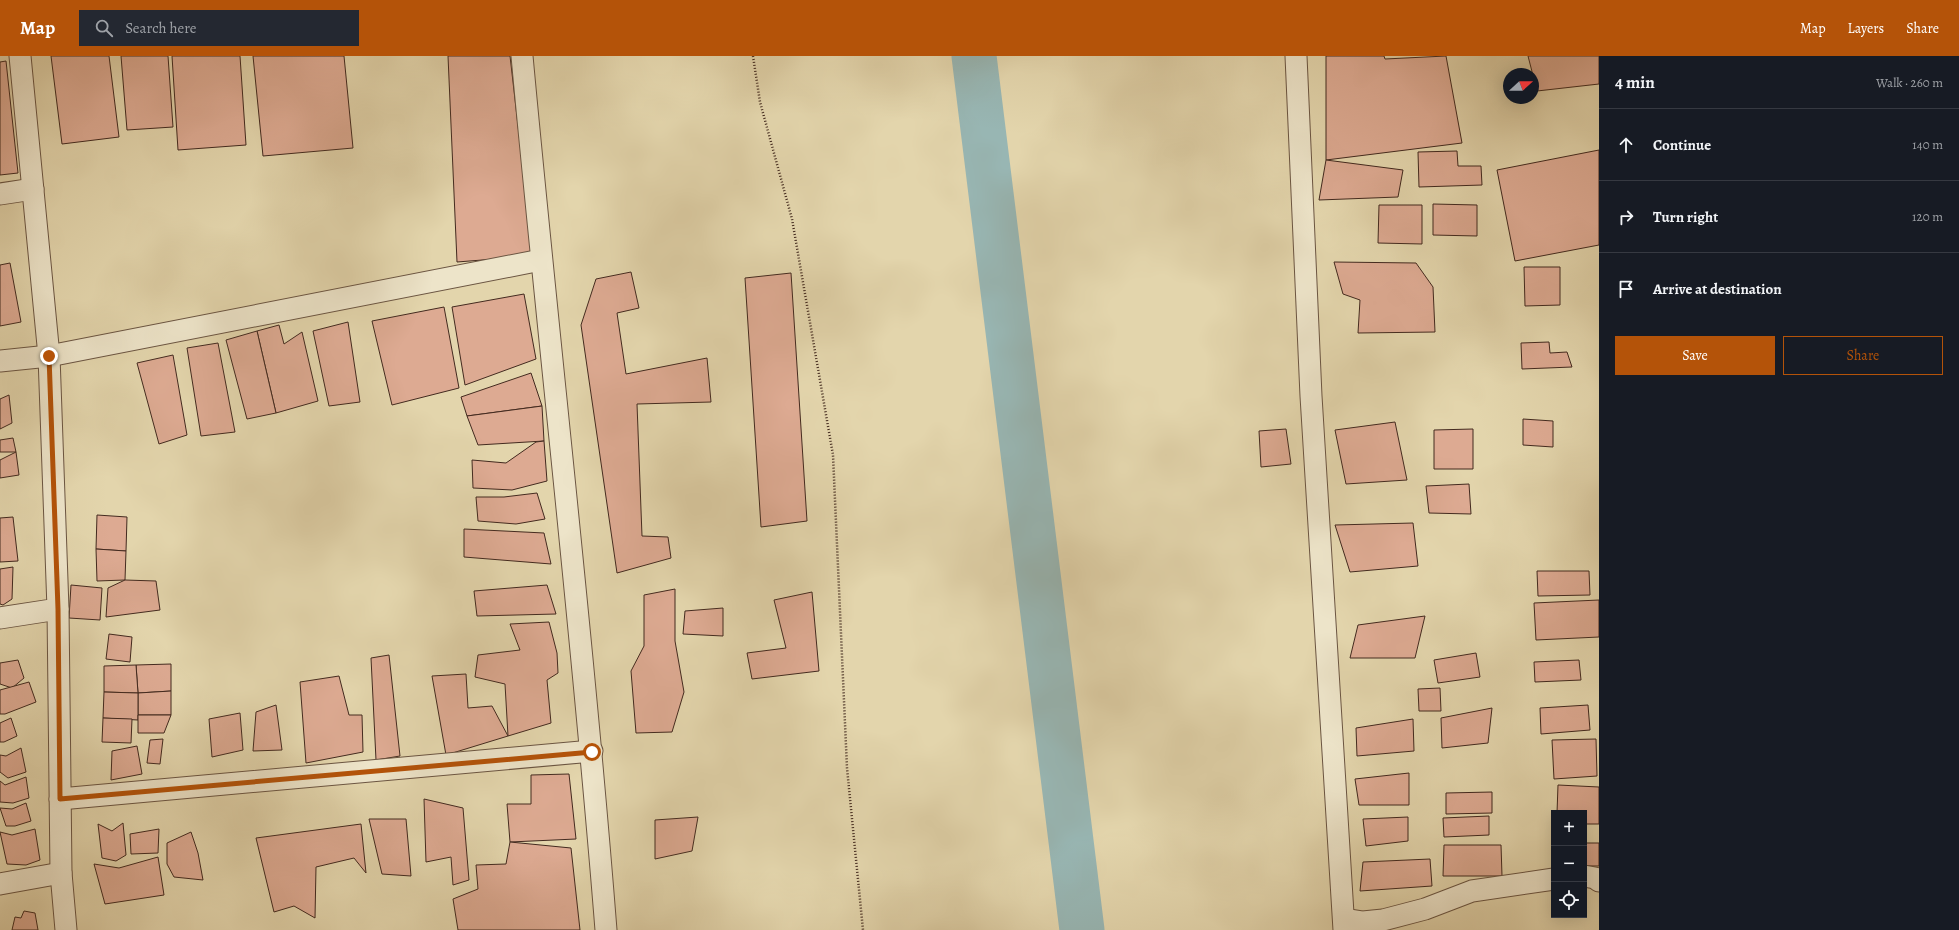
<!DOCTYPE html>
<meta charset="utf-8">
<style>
body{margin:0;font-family:Alegreya,serif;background:#242831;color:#f1f3f6}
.controls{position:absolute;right:12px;bottom:12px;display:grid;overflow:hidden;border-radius:0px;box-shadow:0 4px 16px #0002}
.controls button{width:36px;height:36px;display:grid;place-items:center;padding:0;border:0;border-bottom:1px solid #363941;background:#171b24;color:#f1f3f6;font:20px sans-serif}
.compass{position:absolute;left:1503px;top:12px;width:36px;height:36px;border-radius:50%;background:#171b24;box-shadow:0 4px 16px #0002;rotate:69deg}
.stop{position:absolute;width:12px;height:12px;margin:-9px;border:3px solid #b45309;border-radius:50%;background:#fff}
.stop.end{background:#b45309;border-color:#fff;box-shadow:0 1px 4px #0008}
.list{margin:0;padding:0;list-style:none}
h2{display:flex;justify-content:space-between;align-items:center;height:52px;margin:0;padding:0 16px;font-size:17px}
h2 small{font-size:13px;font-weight:400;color:#9ea1a6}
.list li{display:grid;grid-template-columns:26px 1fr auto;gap:12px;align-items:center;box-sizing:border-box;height:72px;padding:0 16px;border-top:1px solid #363941}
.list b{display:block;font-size:15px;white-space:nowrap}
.list em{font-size:13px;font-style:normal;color:#9ea1a6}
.actions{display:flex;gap:8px;padding:12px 16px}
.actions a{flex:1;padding:9px 0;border:1px solid #b45309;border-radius:0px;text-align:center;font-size:14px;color:#b45309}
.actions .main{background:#b45309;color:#fff}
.icon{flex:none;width:22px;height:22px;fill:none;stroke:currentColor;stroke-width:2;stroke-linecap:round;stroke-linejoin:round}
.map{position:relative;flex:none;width:1599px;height:874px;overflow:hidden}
header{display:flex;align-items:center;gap:24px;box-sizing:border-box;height:56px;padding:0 20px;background:#b45309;color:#fff}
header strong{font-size:19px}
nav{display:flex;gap:22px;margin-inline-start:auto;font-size:14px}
.search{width:280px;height:36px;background:#242831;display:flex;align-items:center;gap:10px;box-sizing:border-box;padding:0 14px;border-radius:0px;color:#9ea1a6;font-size:15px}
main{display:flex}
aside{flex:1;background:#171b24}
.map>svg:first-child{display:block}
</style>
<header>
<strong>Map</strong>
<div class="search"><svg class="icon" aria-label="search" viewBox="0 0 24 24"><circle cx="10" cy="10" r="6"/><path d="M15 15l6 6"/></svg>Search here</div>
<nav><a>Map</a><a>Layers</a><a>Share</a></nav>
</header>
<main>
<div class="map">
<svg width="1599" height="874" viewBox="0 0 1599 874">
<rect width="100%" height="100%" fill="#e3d5ac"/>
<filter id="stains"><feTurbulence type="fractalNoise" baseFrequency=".005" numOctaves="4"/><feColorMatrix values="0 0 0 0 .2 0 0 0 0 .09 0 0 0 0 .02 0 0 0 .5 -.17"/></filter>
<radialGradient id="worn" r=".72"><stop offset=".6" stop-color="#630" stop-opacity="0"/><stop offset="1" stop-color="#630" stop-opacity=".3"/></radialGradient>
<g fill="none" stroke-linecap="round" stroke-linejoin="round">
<path stroke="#98b6b3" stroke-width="45" d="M974,0L1082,874"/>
</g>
<g fill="#ddaa92" stroke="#432a1f">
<path d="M51,0H109L119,81L62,88Z"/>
<path d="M121,0H168L173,71L127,74Z"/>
<path d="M172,0H240L246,89L178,94Z"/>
<path d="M253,0H344L353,92L263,100Z"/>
<path d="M448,0H510L533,200L457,206Z"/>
<path d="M1326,0H1384L1385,3L1446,0L1462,87L1326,104Z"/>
<path d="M1528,0H1599V28L1537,35Z"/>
<path d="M6,5L18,117L0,119V6Z"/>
<path d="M1599,94V189L1515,205L1497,114Z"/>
<path d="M1457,95L1458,110H1481L1482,129L1419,131L1418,96Z"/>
<path d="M1326,104L1403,114L1398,141L1319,144Z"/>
<path d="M1433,148L1477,149V180L1433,179Z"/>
<path d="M1379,149H1422V188L1378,187Z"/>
<path d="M1334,206L1416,207L1433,231L1435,276L1358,277L1360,244L1343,238Z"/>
<path d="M10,207L21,266L0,270V209Z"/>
<path d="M1524,211H1560V249L1525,250Z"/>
<path d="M631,216L639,252L617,257L626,318L707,302L711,346L637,348L642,480L668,481L671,502L617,517L581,269L596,223Z"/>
<path d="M791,217L807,465L761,471L745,222Z"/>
<path d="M524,238L536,303L465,329L452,251Z"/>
<path d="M444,251L459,332L392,349L372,265Z"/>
<path d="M348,266L360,346L329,350L313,275Z"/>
<path d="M279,269L284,288L302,276L318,345L276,357L257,275Z"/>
<path d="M257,275L276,357L247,363L226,284Z"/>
<path d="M1549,286L1550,297L1567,296L1572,311L1522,313L1521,287Z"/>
<path d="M218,287L235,376L201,380L187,292Z"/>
<path d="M173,299L187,379L159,388L137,307Z"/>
<path d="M531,317L542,350L467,360L461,341Z"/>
<path d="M9,339L12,367L0,373V343Z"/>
<path d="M542,350L544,385L478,389L467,360Z"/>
<path d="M1523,363L1553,365V391L1523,389Z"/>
<path d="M1395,366L1407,424L1346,428L1335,374Z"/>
<path d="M1286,373L1291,408L1261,411L1259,375Z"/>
<path d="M1473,373V413H1434V374Z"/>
<path d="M13,382L16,396H0V384Z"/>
<path d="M544,385L547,425L512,434L473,432L472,404L506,407L536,386Z"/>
<path d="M16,396L19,419L0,422V404Z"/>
<path d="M1469,428L1471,458L1429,457L1426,430Z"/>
<path d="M537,437L545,463L516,468L478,465L476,441H504Z"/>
<path d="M97,459L127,461L126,495L96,493Z"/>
<path d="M13,461L18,505L0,506V462Z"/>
<path d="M1413,467L1418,510L1350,516L1335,469Z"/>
<path d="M464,473L544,477L551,508L464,501Z"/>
<path d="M96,493L126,495L125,524L97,525Z"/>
<path d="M13,511L12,543L3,549L0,548V513Z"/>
<path d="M1537,515H1589L1590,539L1538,540Z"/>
<path d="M125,524L156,525L160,554L106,561L108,532Z"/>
<path d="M71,529L102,532L100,564L69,562Z"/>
<path d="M547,529L556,558L477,560L474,535Z"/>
<path d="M675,533V585L684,636L672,676L636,677L631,615L644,590V539Z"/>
<path d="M812,536L819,615L752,623L747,597L786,592L774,544Z"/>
<path d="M1599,544V581L1536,584L1534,547Z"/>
<path d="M723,552V580L683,578L685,555Z"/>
<path d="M1425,560L1415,602H1350L1358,569Z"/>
<path d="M549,566L557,597L558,617L547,624L551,667L508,680L505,628L475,621L478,599L520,594L510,568Z"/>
<path d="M109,578L132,581L130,606L106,603Z"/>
<path d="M1476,597L1480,621L1438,627L1434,604Z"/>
<path d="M389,599L400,700L376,704L371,602Z"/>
<path d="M18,604L24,622L12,632L0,628V607Z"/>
<path d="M1579,604L1581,624L1535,626L1534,606Z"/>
<path d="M171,608V635L138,637L136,609Z"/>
<path d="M136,609L138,637L104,636V610Z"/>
<path d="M466,618L468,652L492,650L508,680L446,699L432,620Z"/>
<path d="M339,620L349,659H362L363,696L306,707L300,626Z"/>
<path d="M29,626L36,646L5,658H0V634Z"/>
<path d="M1440,632L1441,655H1419L1418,633Z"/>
<path d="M171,635V659H138V637Z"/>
<path d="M104,636L138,637V664L103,662Z"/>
<path d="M276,649L282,694L253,695L256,656Z"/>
<path d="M1588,649L1590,674L1541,678L1540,652Z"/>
<path d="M1492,652L1488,687L1442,692L1441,662Z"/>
<path d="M240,657L243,694L212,701L209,663Z"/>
<path d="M138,659H171L164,677H138Z"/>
<path d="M11,662L17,680L4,686H0V667Z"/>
<path d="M103,662L132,663L131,687L102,686Z"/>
<path d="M1413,663L1414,695L1357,700L1356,672Z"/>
<path d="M163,683L160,708L147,707L150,684Z"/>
<path d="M1596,683L1597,720L1554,723L1552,684Z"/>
<path d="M137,690L142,718L111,724L112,695Z"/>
<path d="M21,692L26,716L8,722L0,716V699L6,700Z"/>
<path d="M1409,717V749H1359L1355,723Z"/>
<path d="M569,718L576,783L510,786L507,748H531V719Z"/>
<path d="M26,721L29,742L13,747L0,746V725L5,729Z"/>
<path d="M1558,729L1599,731V768H1584V757H1557Z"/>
<path d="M1492,736V757L1446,758V737Z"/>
<path d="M424,743L463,752L469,824L453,829L451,801L426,806Z"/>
<path d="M26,747L31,765L15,770H6L0,752L12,753Z"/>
<path d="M1489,760V779L1444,781L1443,762Z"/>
<path d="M698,761L692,795L655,803V764Z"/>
<path d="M1408,761V785L1366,790L1363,763Z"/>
<path d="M369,763H406L411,820L382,818Z"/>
<path d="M123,767L126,799L116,805L102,802L98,768L112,775Z"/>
<path d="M361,768L366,817L354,802L316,811L315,862L294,850L274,856L256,782Z"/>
<path d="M35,773L40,804L26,809L7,808L0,776L12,779Z"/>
<path d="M159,773L158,797L131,798L130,778Z"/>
<path d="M191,776L198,797L203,824L174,821L167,808V787Z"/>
<path d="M510,786L571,792L580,874H458L453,843L478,833L476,809L506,808Z"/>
<rect x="1584" y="787" width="15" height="23"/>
<path d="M1444,789H1501L1502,820H1443Z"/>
<path d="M158,801L164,839L105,848L94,808L119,812Z"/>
<path d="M1430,803L1432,830L1360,835L1363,806Z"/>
<path d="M24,855L35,857L38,874H12L15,861L21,862Z"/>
</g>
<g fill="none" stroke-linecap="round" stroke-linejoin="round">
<defs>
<g id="minor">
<path d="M522,0C549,291 583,582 606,874"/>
<path d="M1296,0L1311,340L1344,874"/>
<path d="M0,138L33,133"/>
<path d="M0,305L49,300L541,204"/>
<path d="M58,553L61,817L66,874"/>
<path d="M0,562L58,553L49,300L20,0"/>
<path d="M60,743L592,695"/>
<path d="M1584,820L1595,822L1599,825"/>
<path d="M0,828L61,817"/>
<path d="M1344,863L1363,866L1383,864L1425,853L1472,835L1554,823"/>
</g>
</defs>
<use href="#minor" stroke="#6b5542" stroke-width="23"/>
<path stroke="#432a1f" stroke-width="2.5" stroke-dasharray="1 2" stroke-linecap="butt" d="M753,0L760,46L792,163L833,399L847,712L863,874"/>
<use href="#minor" stroke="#ede4c9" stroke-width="21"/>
</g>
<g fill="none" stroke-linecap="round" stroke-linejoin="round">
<path stroke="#b45309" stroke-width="5" d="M49,300L58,553L60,743L592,696"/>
</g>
<rect width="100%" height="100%" filter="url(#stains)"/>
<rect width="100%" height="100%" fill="url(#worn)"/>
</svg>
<div class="controls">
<button>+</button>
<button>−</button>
<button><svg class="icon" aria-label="locate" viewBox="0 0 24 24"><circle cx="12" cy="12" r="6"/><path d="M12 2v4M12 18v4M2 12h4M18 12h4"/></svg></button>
</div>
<svg class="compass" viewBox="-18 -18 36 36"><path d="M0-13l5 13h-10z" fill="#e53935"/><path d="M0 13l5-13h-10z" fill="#9ea1a6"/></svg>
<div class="stop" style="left:592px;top:696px"></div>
<div class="stop end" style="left:49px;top:300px"></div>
</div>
<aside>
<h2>4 min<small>Walk · 260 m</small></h2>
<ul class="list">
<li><svg class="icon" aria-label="ahead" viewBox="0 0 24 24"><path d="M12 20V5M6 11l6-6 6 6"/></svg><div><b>Continue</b></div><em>140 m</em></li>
<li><svg class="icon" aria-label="right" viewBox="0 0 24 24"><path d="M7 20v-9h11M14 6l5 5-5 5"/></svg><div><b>Turn right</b></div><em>120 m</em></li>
<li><svg class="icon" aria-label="arrive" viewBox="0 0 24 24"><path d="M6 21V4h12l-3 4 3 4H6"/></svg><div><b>Arrive at destination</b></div></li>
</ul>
<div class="actions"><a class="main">Save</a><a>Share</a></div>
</aside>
</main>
